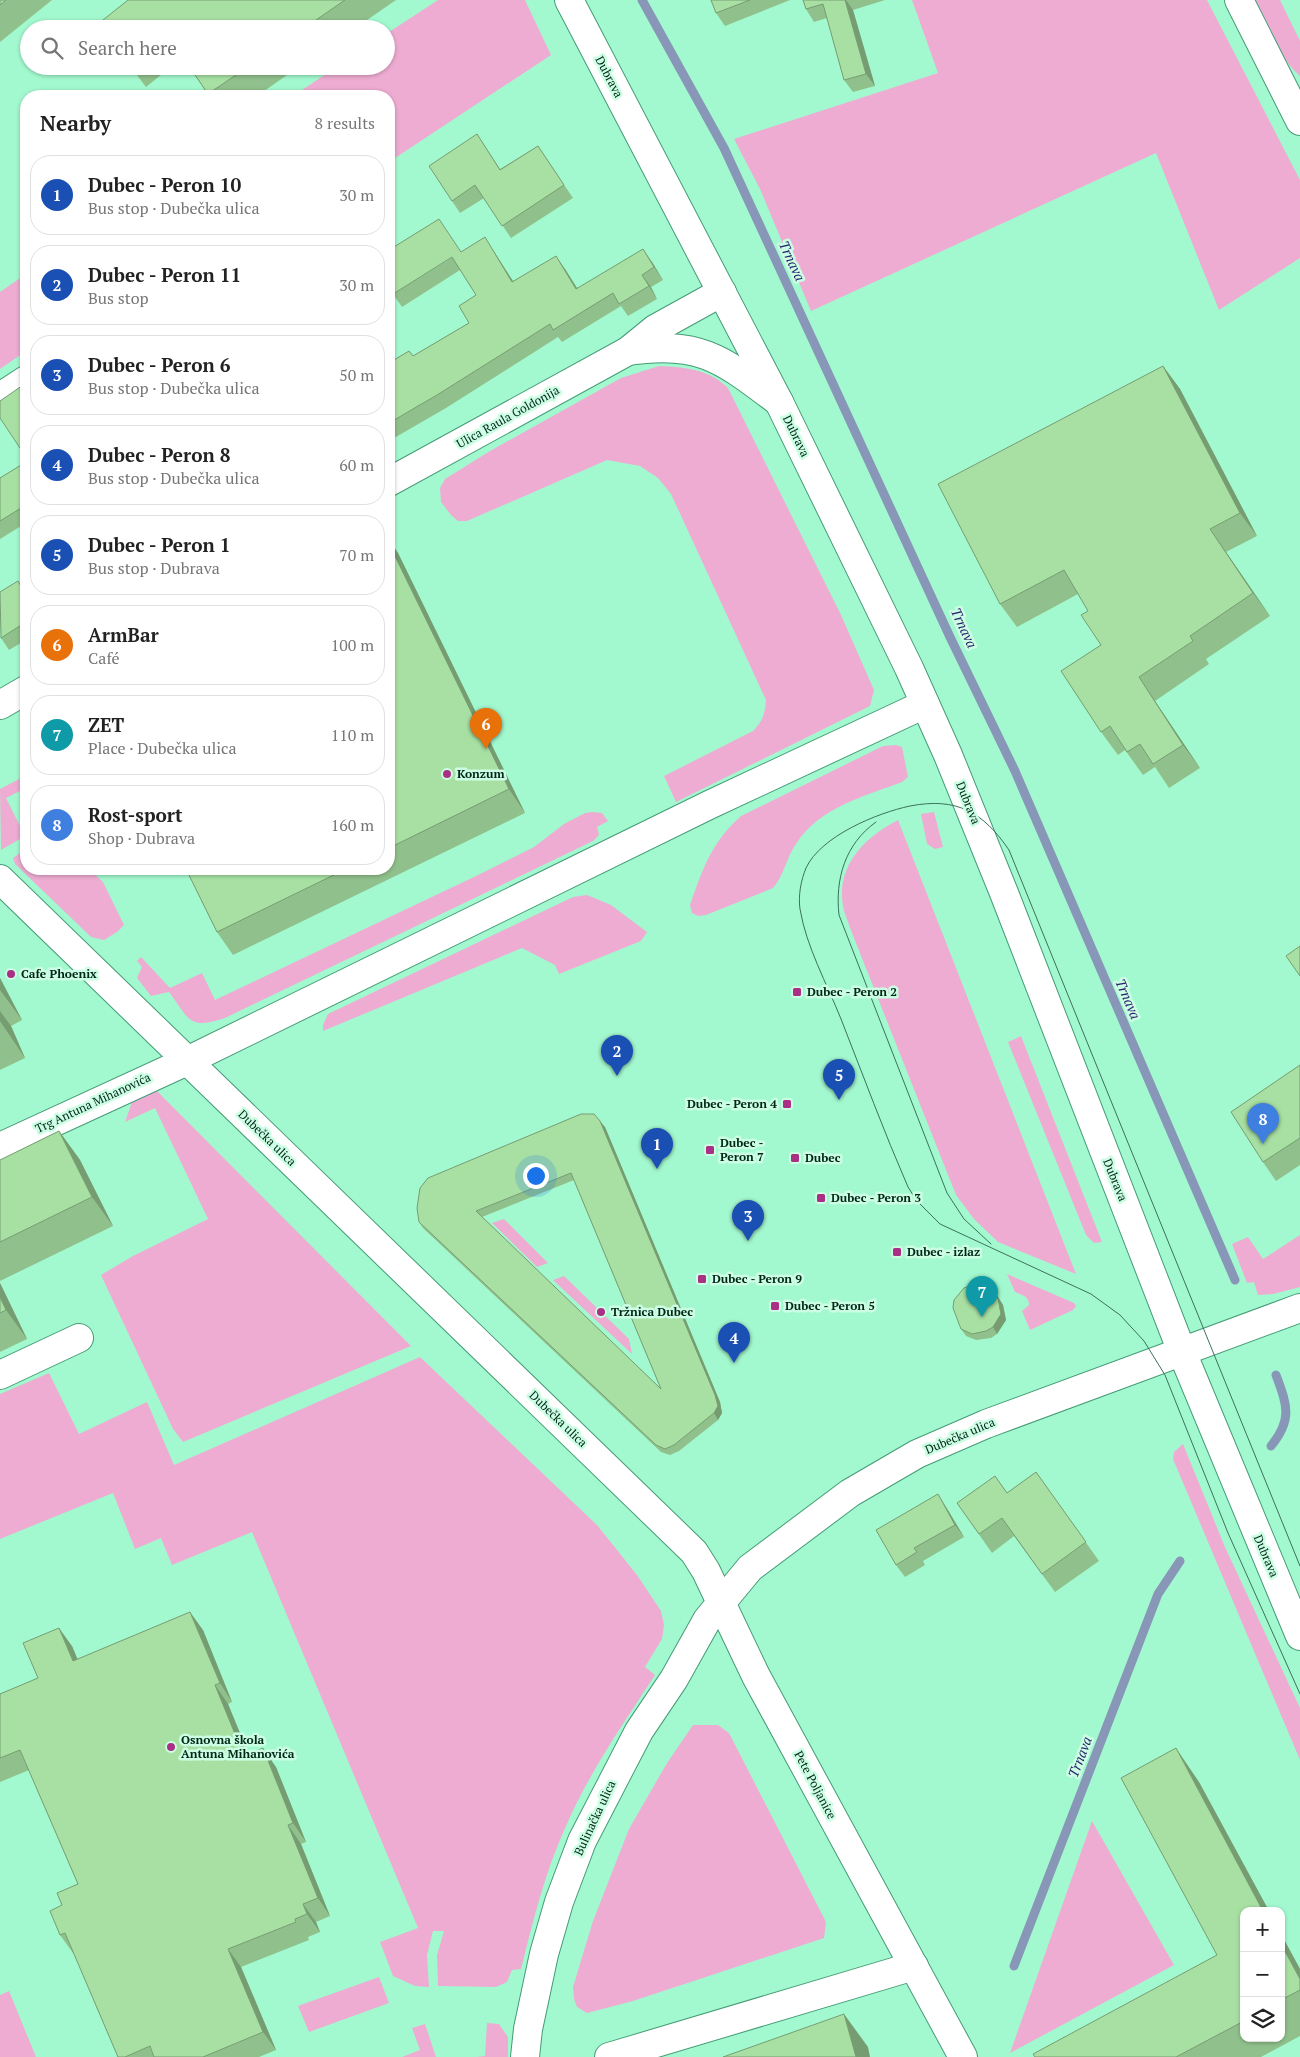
<!DOCTYPE html>
<meta charset="utf-8">
<style>
body{margin:0;font-family:"PT Serif",serif;background:#f6f6f6;color:#222}
.controls{position:absolute;right:15px;bottom:15px;display:grid;overflow:hidden;border-radius:10px;box-shadow:0 1px 4px #0004}
.controls button{width:45px;height:45px;display:grid;place-items:center;padding:0;border:0;border-bottom:1px solid #e0e0e0;background:#fff;color:#222;font:25px sans-serif}
.you{position:absolute;left:535px;top:1175px;width:18px;height:18px;margin:-12px;border:4px solid #fff;border-radius:50%;background:#1a73e8;box-shadow:0 0 0 8px #1a73e833}
.badge{display:grid;place-items:center;width:32px;height:32px;border-radius:50%;background:#0f766e;color:#fff;font-size:16px;font-weight:700}
.pin{position:absolute;translate:-50% -41px;filter:drop-shadow(0 1px 2px #0008)}
.pin::after{content:'';position:absolute;top:26px;width:18px;height:15px;background:inherit;clip-path:polygon(0 0,100% 0,50% 100%)}
.list{margin:0;padding:0;list-style:none}
h2{display:flex;justify-content:space-between;align-items:center;height:65px;margin:0;padding:0 20px;font-size:21px}
h2 small{font-size:16px;font-weight:400;color:#767676}
.list li{display:grid;grid-template-columns:32px 1fr auto;gap:15px;align-items:center;box-sizing:border-box;height:80px;margin:0 10px 10px;padding:0 10px;border:1px solid #e0e0e0;border-radius:20px}
.list b{display:block;font-size:19px;white-space:nowrap}
.list p{margin:0;font-size:16px;white-space:nowrap;color:#767676}
.list em{font-size:16px;font-style:normal;color:#767676}
.icon{flex:none;width:28px;height:28px;fill:none;stroke:currentColor;stroke-width:2;stroke-linecap:round;stroke-linejoin:round}
.map{position:relative;flex:none;width:1300px;height:2057px;overflow:hidden}
.search{position:absolute;background:#fff;box-shadow:0 1px 4px #0004;left:20px;top:20px;width:375px;height:55px;display:flex;align-items:center;gap:12px;box-sizing:border-box;padding:0 18px;border-radius:28px;color:#767676;font-size:19px}
.panel{position:absolute;background:#fff;box-shadow:0 1px 4px #0004;left:20px;top:90px;width:375px;height:785px;border-radius:20px}
.map>svg:first-child{display:block}
</style>
<div class="map">
<svg width="1300" height="2057" viewBox="0 0 1300 2057">
<rect width="100%" height="100%" fill="#a3f9cf"/>
<g fill="#eeacd3">
<path d="M438,0H525L551,55L389,162V96H293L338,66H386V34Z"/>
<path d="M912,0H1207L1300,180V258L1219,310L1156,153L811,311L760,189L734,139L938,73Z"/>
<path d="M1255,0H1280L1300,41V76C1279,59 1268,24 1255,0Z"/>
<path d="M26,274V351L0,369V292Z"/>
<path d="M659,366C684,367 709,369 728,388L841,615L874,690L870,706L676,802L664,776L753,731C763,721 765,713 766,700L671,494L658,478L640,466L607,460L467,521H458L451,515L441,502L440,488L445,479L490,451L621,378Z"/>
<path d="M896,745L902,747L908,777L902,782C863,797 820,807 796,844C786,858 784,876 773,888L706,915L698,916L692,913L690,905C703,868 711,843 741,816L883,746Z"/>
<path d="M21,778L26,788L6,798L25,836L1,850L0,789Z"/>
<path d="M593,812L602,813L608,821L597,827L599,835L593,841L225,1018C188,1030 190,1020 169,992L151,996L137,978L142,967L137,961L141,957L170,988L202,973L215,1000L476,876L534,847L564,824L585,813Z"/>
<path d="M934,812L943,847L935,849L927,844L921,814Z"/>
<path d="M898,820L1076,1274L998,1242L974,1219L956,1195L850,928C848,921 844,913 843,906C836,865 865,837 898,820Z"/>
<path d="M26,849V869H89L103,882L124,925L117,932L104,940L91,937L15,864L13,858Z"/>
<path d="M587,895L611,905L647,932L641,941L559,974L555,965L522,948L323,1031V1025L328,1014L573,897Z"/>
<path d="M1021,1036L1102,1242L1094,1243L1086,1235L1008,1042Z"/>
<path d="M156,1090L411,1346L183,1442L173,1429L101,1275L133,1256L208,1219L155,1108L125,1122L133,1099Z"/>
<path d="M504,1219L548,1263L537,1267L492,1223Z"/>
<path d="M1300,1235V1287L1273,1294L1258,1295L1254,1282L1247,1283L1232,1244L1248,1237L1263,1259Z"/>
<path d="M1007,1274L1074,1303L1076,1306L1073,1310L1030,1330L1022,1311L1029,1305C1029,1296 1022,1295 1015,1292Z"/>
<path d="M564,1276L629,1339L632,1354L553,1280Z"/>
<path d="M420,1357L597,1525L637,1575L661,1611L664,1625L662,1639L645,1667L655,1675C623,1724 589,1773 566,1826C545,1872 533,1921 521,1969L512,1970L507,1982L496,1987L438,1986L437,1955L444,1931H433L427,1955L429,1987L415,1986L393,1976L380,1942L418,1928L252,1532L172,1565L161,1538L135,1549L113,1493L0,1539V1394L49,1373L79,1434L147,1402L174,1465Z"/>
<path d="M1183,1444L1225,1547L1300,1708V1760L1173,1459L1174,1452Z"/>
<path d="M693,1725H718L729,1733L826,1922L824,1938L633,2001L587,2013L577,2007L574,1999L573,1987L593,1921L629,1829L667,1763Z"/>
<path d="M1092,1821L1174,1965L1010,2053Z"/>
<path d="M379,1977L389,2003L309,2032L298,2006Z"/>
<path d="M9,1991L36,2057H0V1995Z"/>
<path d="M487,2023L499,2024L508,2037V2057H476L485,2056Z"/>
<path d="M425,2024L436,2057H402L420,2050L412,2028Z"/>
</g>
<g fill="none" stroke-linecap="round" stroke-linejoin="round">
<g stroke="#8896b7" stroke-width="9">
<path d="M642,0L724,148L950,637L1015,771L1235,1280"/>
<path d="M1271,1446C1293,1419 1287,1405 1276,1375"/>
<path d="M1014,1966L1158,1594L1180,1561"/>
</g>
<defs>
<g id="minor">
<path d="M1239,0L1300,121"/>
<path d="M628,351C701,340 723,360 779,402"/>
<path d="M0,397L26,380"/>
<path d="M389,482L628,351L655,329L722,292"/>
<path d="M0,705L26,690"/>
<path d="M0,879L694,1552L706,1571L756,1676L963,2057"/>
<path d="M0,1147L187,1061L709,805L925,704"/>
<path d="M0,1375L79,1338"/>
<path d="M525,2057L528,2029L544,1954L559,1902L582,1841L639,1731L674,1679L707,1620L750,1568L850,1493L917,1454L986,1424L1300,1308"/>
<path d="M609,2057L914,1966"/>
</g>
<path id="major" d="M569,0L779,402L909,668L948,755L1004,893L1182,1352L1300,1636"/>
</defs>
<use href="#minor" stroke="#459b76" stroke-width="30"/>
<use href="#major" stroke="#459b76" stroke-width="30"/>
<use href="#minor" stroke="#fff" stroke-width="28"/>
<use href="#major" stroke="#fff" stroke-width="28"/>
<g stroke="#3b725a" stroke-width="1">
<path d="M876,822C845,844 835,879 839,915L947,1193L964,1219L991,1244"/>
<path d="M1300,1566L1009,850C983,812 957,797 910,806C877,813 821,836 806,868C801,880 798,896 800,909C806,946 827,984 841,1019C863,1075 884,1132 908,1187L917,1201L940,1224L1091,1294L1120,1315L1144,1341L1165,1375L1228,1533L1300,1694"/>
</g>
</g>
<g fill="#90c18c" fill-rule="evenodd">
<path d="M0,0H52L0,42Z"/>
<path d="M128,0H396L354,29H101Z"/>
<path d="M711,0H790L725,26L716,13Z"/>
<path d="M803,0H885L853,10L875,86L853,92L844,80L827,18L814,22L806,9Z"/>
<path d="M130,66H172L146,87Z"/>
<path d="M189,66H300L257,96H209Z"/>
<path d="M477,134L500,169L538,146L573,198L511,238L484,198L460,213L452,201Z"/>
<path d="M493,250L513,281L565,269L577,288L652,262L663,280L651,287L657,299L628,316L621,306L562,342L558,337L446,408L389,441V363L409,351L413,356L469,323L476,295L460,270L402,307L393,294L461,252Z"/>
<path d="M1163,366L1180,389L1257,536L1226,552L1270,616L1206,659L1209,664L1155,701L1200,768L1169,788L1155,767L1143,775L1125,750L1118,755L1101,732V645L1088,611L1078,594L1017,627L1000,604Z"/>
<path d="M26,462V523L0,539V478Z"/>
<path d="M389,540L398,553L525,813L233,955L217,932L186,869H389Z"/>
<path d="M26,593V640L9,650L1,638Z"/>
<path d="M0,978L22,1020L11,1026L25,1058L0,1070Z"/>
<path d="M1300,1065V1165L1276,1181L1263,1162Z"/>
<path d="M605,1127L720,1402L722,1413L718,1420L679,1451L670,1455L661,1452L423,1228L419,1222ZM574,1180L661,1389L482,1217Z"/>
<path d="M59,1131L80,1160L113,1226L0,1281V1160Z"/>
<path d="M0,1283L27,1339L0,1352Z"/>
<path d="M993,1289L1003,1305L1006,1320L997,1334L991,1338L976,1340L966,1336L961,1329Z"/>
<path d="M1036,1472L1099,1561L1055,1592L1014,1536L992,1553L957,1503L1007,1493Z"/>
<path d="M946,1507L964,1537L923,1561L925,1565L905,1577L896,1565Z"/>
<path d="M203,1630L232,1702L228,1704L248,1754L276,1767L306,1842L301,1844L330,1916L316,1922L320,1932L308,1937L309,1940L241,1967L276,2050L259,2057H118L74,1953H73L60,1935L62,1905L78,1884L29,1770L0,1782V1694L38,1678L72,1646L77,1659Z"/>
<path d="M1199,1782L1269,1911H1244V2038H1281V1934L1300,1969V2036L1261,2057H1035L1217,1955Z"/>
</g>
<g fill="#769d72">
<path d="M845,0H846L853,10L875,86L866,74Z"/>
<path d="M485,237L493,250L521,294L512,282Z"/>
<path d="M643,249L652,262L663,280L654,267Z"/>
<path d="M556,256L565,269L585,301L576,289Z"/>
<path d="M642,275L651,287L657,299L649,286Z"/>
<path d="M1163,366L1180,389L1257,536L1240,513Z"/>
<path d="M1210,529L1226,552L1270,616L1253,593Z"/>
<path d="M389,540L398,553L525,813L509,789L389,544Z"/>
<path d="M1139,677L1155,701L1200,768L1183,745Z"/>
<path d="M0,978L22,1020L0,990Z"/>
<path d="M0,1011L11,1026L25,1058L2,1024L0,1021Z"/>
<path d="M600,1121L605,1127L720,1402L722,1413L718,1420L714,1413Z"/>
<path d="M59,1131L80,1160L113,1226L92,1197Z"/>
<path d="M0,1283L27,1339L6,1310L0,1297Z"/>
<path d="M993,1289L1003,1305L1006,1320L997,1334L993,1327Z"/>
<path d="M938,1494L946,1507L964,1537L955,1525Z"/>
<path d="M190,1612L203,1630L232,1702L220,1683Z"/>
<path d="M59,1628L72,1646L86,1679L73,1661Z"/>
<path d="M215,1685L228,1704L257,1774L244,1756Z"/>
<path d="M263,1748L276,1767L306,1842L293,1823Z"/>
<path d="M1176,1748L1199,1782L1269,1911H1263Z"/>
<path d="M288,1825L301,1844L330,1916L318,1898Z"/>
<path d="M303,1904L316,1922L320,1932L307,1914Z"/>
<path d="M1281,1934L1300,1969V1979L1281,1944Z"/>
<path d="M228,1949L241,1967L276,2050L263,2032Z"/>
<path d="M844,2014L868,2047L870,2057H856Z"/>
</g>
<g fill="#a8e0a3" stroke="#769d72" fill-rule="evenodd">
<path d="M0,0H6L0,5Z"/>
<path d="M128,0H345L303,29H102L98,24Z"/>
<path d="M711,0H750L716,13Z"/>
<path d="M803,0H845L866,74L844,80L823,4L806,9Z"/>
<path d="M189,66H249L208,94Z"/>
<path d="M477,134L500,170L538,146L564,185L502,226L475,185L452,201L429,166Z"/>
<path d="M439,219L461,252L485,237L512,282L556,256L576,289L643,249L654,267L642,275L649,286L619,304L613,293L553,330L550,324L437,395L389,423V363L409,351L413,356L469,323L459,306L476,295L452,257L393,294L389,287V250Z"/>
<path d="M1163,366L1240,513L1210,529L1253,593L1190,636L1193,641L1139,677L1183,745L1153,764L1140,744L1127,752L1110,726L1101,732L1061,671L1101,645L1081,615L1088,611L1064,570L1000,604L938,484Z"/>
<path d="M26,383V457L0,418V401Z"/>
<path d="M26,462V505L0,521V478Z"/>
<path d="M389,544L509,789L389,848Z"/>
<path d="M18,581L26,595V622L1,638L0,592Z"/>
<path d="M186,869H346L217,932Z"/>
<path d="M1300,946V976L1286,956Z"/>
<path d="M1300,1065V1138L1263,1162L1231,1112Z"/>
<path d="M581,1114H594L600,1121L715,1395L718,1406L714,1413L674,1445L665,1449L656,1445L419,1222L417,1208L420,1188L428,1178ZM571,1173L661,1389L476,1211Z"/>
<path d="M59,1131L92,1197L0,1242V1160Z"/>
<path d="M972,1285L987,1286L993,1289L998,1299L1001,1314L993,1327L986,1331L972,1334L961,1329L953,1308L954,1300L964,1288Z"/>
<path d="M0,1297L6,1310L0,1313Z"/>
<path d="M1036,1472L1086,1542L1042,1574L1002,1518L979,1534L957,1503L995,1476L1007,1493Z"/>
<path d="M938,1494L955,1525L914,1548L917,1552L896,1565L876,1530Z"/>
<path d="M190,1612L220,1683L215,1685L244,1756L263,1748L293,1823L288,1825L318,1898L303,1904L307,1914L295,1919L296,1922L228,1949L263,2032L203,2057H154L150,2046L125,2057H118L65,1933L60,1935L50,1911L62,1905L57,1893L78,1884L20,1750L0,1758V1694L38,1678L23,1643L59,1628L73,1661Z"/>
<path d="M1176,1748L1263,1911H1244V2021L1176,2057H1035L1033,2054L1217,1955L1121,1778Z"/>
<path d="M1281,1944L1300,1979V1990L1281,2000Z"/>
<path d="M844,2014L856,2057H723Z"/>
</g>
<g fill="#a93084" stroke="#ccfee4" stroke-width="2">
<circle cx="447" cy="774" r="5"/>
<circle cx="11" cy="974" r="5"/>
<rect x="792" y="987" width="10" height="10" rx="2.5"/>
<rect x="782" y="1099" width="10" height="10" rx="2.5"/>
<rect x="705" y="1145" width="10" height="10" rx="2.5"/>
<rect x="790" y="1153" width="10" height="10" rx="2.5"/>
<rect x="816" y="1193" width="10" height="10" rx="2.5"/>
<rect x="892" y="1247" width="10" height="10" rx="2.5"/>
<rect x="697" y="1274" width="10" height="10" rx="2.5"/>
<rect x="770" y="1301" width="10" height="10" rx="2.5"/>
<circle cx="601" cy="1312" r="5"/>
<circle cx="171" cy="1747" r="5"/>
</g>
<g text-anchor="middle" stroke-width="5" stroke-linejoin="round" paint-order="stroke">
<g font-size="12" fill="#002617" stroke="#ccfee4">
<text transform="translate(609 77) rotate(62)" y="4">Dubrava</text>
<text transform="translate(508 417) rotate(-29)" y="4">Ulica Raula Goldonija</text>
<text transform="translate(796 436) rotate(64)" y="4">Dubrava</text>
<text transform="translate(968 803) rotate(68)" y="4">Dubrava</text>
<text transform="translate(93 1103) rotate(-25)" y="4">Trg Antuna Mihanovića</text>
<text transform="translate(267 1138) rotate(44)" y="4">Dubečka ulica</text>
<text transform="translate(1115 1180) rotate(68)" y="4">Dubrava</text>
<text transform="translate(558 1419) rotate(44)" y="4">Dubečka ulica</text>
<text transform="translate(960 1436) rotate(-23)" y="4">Dubečka ulica</text>
<text transform="translate(1266 1556) rotate(67)" y="4">Dubrava</text>
<text transform="translate(815 1785) rotate(62)" y="4">Pete Poljanice</text>
<text transform="translate(595 1818) rotate(-65)" y="4">Bulinačka ulica</text>
</g>
<g font-size="12" font-weight="bold" fill="#002617" stroke="#ccfee4" text-anchor="start">
<text x="457" y="778">Konzum</text>
<text x="21" y="978">Cafe Phoenix</text>
<text x="807" y="996">Dubec - Peron 2</text>
<text x="777" y="1108" text-anchor="end">Dubec - Peron 4</text>
<text x="720" y="1147">Dubec -<tspan x="720" dy="14">Peron 7</tspan></text>
<text x="805" y="1162">Dubec</text>
<text x="831" y="1202">Dubec - Peron 3</text>
<text x="907" y="1256">Dubec - izlaz</text>
<text x="712" y="1283">Dubec - Peron 9</text>
<text x="785" y="1310">Dubec - Peron 5</text>
<text x="611" y="1316">Tržnica Dubec</text>
<text x="181" y="1744">Osnovna škola<tspan x="181" dy="14">Antuna Mihanovića</tspan></text>
</g>
<g font-size="14" font-style="italic" fill="#2c226d" stroke="#ccfee4">
<text transform="translate(792 261) rotate(65)" y="5">Trnava</text>
<text transform="translate(964 628) rotate(65)" y="5">Trnava</text>
<text transform="translate(1128 999) rotate(67)" y="5">Trnava</text>
<text transform="translate(1080 1757) rotate(-69)" y="5">Trnava</text>
</g>
</g>
</svg>
<div class="controls">
<button>+</button>
<button>−</button>
<button><svg class="icon" aria-label="layers" viewBox="0 0 24 24"><path d="M12 4l9 5-9 5-9-5zM3 14l9 5 9-5"/></svg></button>
</div>
<div class="you"></div>
<div class="pin badge" style="left:657px;top:1169px;background:#1a4fb4">1</div>
<div class="pin badge" style="left:617px;top:1076px;background:#1a4fb4">2</div>
<div class="pin badge" style="left:748px;top:1241px;background:#1a4fb4">3</div>
<div class="pin badge" style="left:734px;top:1363px;background:#1a4fb4">4</div>
<div class="pin badge" style="left:839px;top:1100px;background:#1a4fb4">5</div>
<div class="pin badge" style="left:486px;top:749px;background:#e8710a">6</div>
<div class="pin badge" style="left:982px;top:1317px;background:#0f9aa8">7</div>
<div class="pin badge" style="left:1263px;top:1144px;background:#3f7fe0">8</div>
<div class="search"><svg class="icon" aria-label="search" viewBox="0 0 24 24"><circle cx="10" cy="10" r="6"/><path d="M15 15l6 6"/></svg>Search here</div>
<section class="panel">
<h2>Nearby<small>8 results</small></h2>
<ul class="list">
<li><span class="badge" style="background:#1a4fb4">1</span><div><b>Dubec - Peron 10</b><p>Bus stop · Dubečka ulica</p></div><em>30 m</em></li>
<li><span class="badge" style="background:#1a4fb4">2</span><div><b>Dubec - Peron 11</b><p>Bus stop</p></div><em>30 m</em></li>
<li><span class="badge" style="background:#1a4fb4">3</span><div><b>Dubec - Peron 6</b><p>Bus stop · Dubečka ulica</p></div><em>50 m</em></li>
<li><span class="badge" style="background:#1a4fb4">4</span><div><b>Dubec - Peron 8</b><p>Bus stop · Dubečka ulica</p></div><em>60 m</em></li>
<li><span class="badge" style="background:#1a4fb4">5</span><div><b>Dubec - Peron 1</b><p>Bus stop · Dubrava</p></div><em>70 m</em></li>
<li><span class="badge" style="background:#e8710a">6</span><div><b>ArmBar</b><p>Café</p></div><em>100 m</em></li>
<li><span class="badge" style="background:#0f9aa8">7</span><div><b>ZET</b><p>Place · Dubečka ulica</p></div><em>110 m</em></li>
<li><span class="badge" style="background:#3f7fe0">8</span><div><b>Rost-sport</b><p>Shop · Dubrava</p></div><em>160 m</em></li>
</ul>
</section>
</div>
